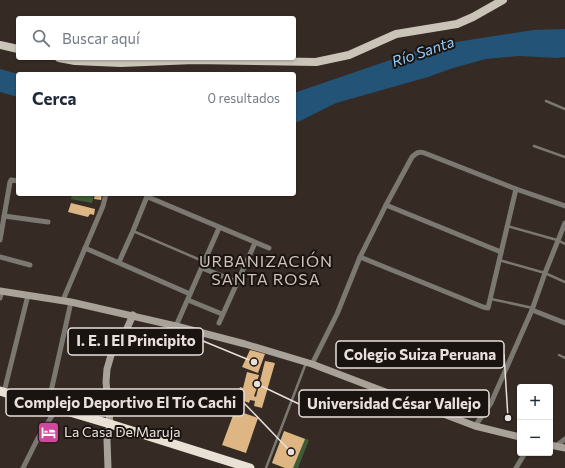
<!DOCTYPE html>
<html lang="es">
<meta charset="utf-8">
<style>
body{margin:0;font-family:Commissioner,sans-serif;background:#f6f6f7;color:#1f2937}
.controls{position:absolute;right:12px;bottom:12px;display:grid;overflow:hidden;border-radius:4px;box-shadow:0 1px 3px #0004}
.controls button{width:36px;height:36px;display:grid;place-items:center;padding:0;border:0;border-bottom:1px solid #e0e1e3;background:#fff;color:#1f2937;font:20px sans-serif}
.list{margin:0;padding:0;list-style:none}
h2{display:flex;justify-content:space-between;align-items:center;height:52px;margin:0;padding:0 16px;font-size:17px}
h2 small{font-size:13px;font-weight:400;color:#747a83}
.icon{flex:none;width:22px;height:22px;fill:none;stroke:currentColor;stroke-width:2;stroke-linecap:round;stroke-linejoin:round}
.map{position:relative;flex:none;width:565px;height:468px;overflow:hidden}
.search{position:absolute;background:#fff;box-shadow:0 1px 3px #0004;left:16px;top:16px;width:280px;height:44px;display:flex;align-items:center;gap:10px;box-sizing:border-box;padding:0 14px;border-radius:4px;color:#747a83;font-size:15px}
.panel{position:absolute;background:#fff;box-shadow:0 1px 3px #0004;left:16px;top:72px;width:280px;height:124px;border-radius:4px}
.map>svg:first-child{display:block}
</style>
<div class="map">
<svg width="565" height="468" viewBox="0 0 565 468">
<rect width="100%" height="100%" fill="#362a24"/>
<g fill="#3e5d37">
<path d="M72,194H94L92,203L71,199Z"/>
<path d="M284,431L309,440L298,468H285L272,463Z"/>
</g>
<g fill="#235377">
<path d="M565,29V57L556,58L519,56L486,59L453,68L428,77L336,103L300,121L294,123V93L431,46L533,30Z"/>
<path d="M0,69L18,74V97L0,92Z"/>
</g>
<g fill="#ddb684">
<path d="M95,194H102L101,200L94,199Z"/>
<path d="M71,203L95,209L94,215L90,214L88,217L68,212Z"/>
<path d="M250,350L265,354L258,373L242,367Z"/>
<path d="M265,361L275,363L262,408L254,406L255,401L250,400L249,403L242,400L241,403L235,402L240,387L243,388L247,372L259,375L257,382L254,381L253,384L258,385L254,396L256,397Z"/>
<path d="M235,410L258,418L246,453L222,445Z"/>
<path d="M284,431L305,439L293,468H285L272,463Z"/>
</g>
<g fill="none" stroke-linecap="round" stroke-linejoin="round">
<g stroke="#7b7872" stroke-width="2.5">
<path d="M546,101L565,109"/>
<path d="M534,146L565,157"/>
<path d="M507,226L557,240L565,244"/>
<path d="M133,231L205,262"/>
<path d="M499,260L545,273L565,282"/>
<path d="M491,299L533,308"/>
<path d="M559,355L565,358"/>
<path d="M266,468L306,363"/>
</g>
<g stroke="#7b7872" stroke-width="5">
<path d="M148,197L269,248"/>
<path d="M386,205L501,252"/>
<path d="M4,216L48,222"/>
<path d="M0,240L10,182L11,180L18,181"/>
<path d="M85,248L190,294"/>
<path d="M0,257L30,265"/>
<path d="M360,257L483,307L488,308L516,189"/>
<path d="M119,262L133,231L148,194"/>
<path d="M202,268L237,282"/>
<path d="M0,298L2,291"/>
<path d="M63,300L103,206L106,194"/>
<path d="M188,300L222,314"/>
<path d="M532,310L565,323"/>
<path d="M219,323L255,243"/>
<path d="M176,326L219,228"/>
<path d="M312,364L337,314L360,257L386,205L412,157C417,152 420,151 427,154L516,189L565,206"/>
<path d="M4,392L28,295"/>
<path d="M48,405L71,302"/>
<path d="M475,426L491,403L532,310L545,273L565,223"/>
<path d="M556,446L565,439"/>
<path d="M23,468L38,438L57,408"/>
<path d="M516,468L525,453"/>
</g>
<g stroke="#a8a299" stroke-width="7">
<path d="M0,291L71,302L176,326L245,344L312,364L475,426L520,437"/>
<path d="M550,445L565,448"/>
<path d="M108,468L107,440L110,424L106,382L107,369L114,345L124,335L133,315"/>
</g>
<g stroke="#cac3b7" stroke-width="8">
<path d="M0,45L18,49"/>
<path d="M59,58L75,61L121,63L194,60L316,62L349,55L396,34L457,24L473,17L503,0"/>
</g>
<path stroke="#e9e1d3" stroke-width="9" d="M0,391L110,424L250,468"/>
</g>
<defs>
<symbol id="hotel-square" viewBox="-11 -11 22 22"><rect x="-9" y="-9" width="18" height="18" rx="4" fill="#d1479c" stroke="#1a1411"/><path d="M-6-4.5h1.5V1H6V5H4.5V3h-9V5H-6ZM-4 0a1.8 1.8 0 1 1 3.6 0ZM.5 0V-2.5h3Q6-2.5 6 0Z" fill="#fff"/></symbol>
</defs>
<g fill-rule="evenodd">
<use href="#hotel-square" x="36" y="420" width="25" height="25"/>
</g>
<g text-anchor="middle" stroke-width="4" stroke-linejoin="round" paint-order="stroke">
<g font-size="14" fill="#e8e0dc" stroke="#1a1411" text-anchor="start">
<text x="64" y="437">La Casa De Maruja</text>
</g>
<g font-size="15" font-style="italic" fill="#92caf8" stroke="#1a1411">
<text transform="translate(423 52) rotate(-19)" y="5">Río Santa</text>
</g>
<g font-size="16" letter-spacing="1" fill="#d1c1b9" stroke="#1a1411">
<text x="266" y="267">URBANIZACIÓN<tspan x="266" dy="18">SANTA ROSA</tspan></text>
</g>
</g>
<path fill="none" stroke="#e8e0dc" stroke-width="1.5" d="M254 362L203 341M508 418L504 354M291 452L244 403M257 384L299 404"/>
<g fill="#e8e0dc" stroke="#1a1411" stroke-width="1.5">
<circle cx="254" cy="362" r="4"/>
<circle cx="508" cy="418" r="4"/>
<circle cx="291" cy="452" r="4"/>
<circle cx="257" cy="384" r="4"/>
</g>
<g fill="#1a1411" stroke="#e8e0dc" stroke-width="1.5">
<rect x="68" y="328" width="135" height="27" rx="4"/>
<rect x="336" y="341" width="168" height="27" rx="4"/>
<rect x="6" y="389" width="238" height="27" rx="4"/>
<rect x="299" y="390" width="190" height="27" rx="4"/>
</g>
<g font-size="15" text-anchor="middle" font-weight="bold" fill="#e8e0dc">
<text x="136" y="346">I. E. I El Principito</text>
<text x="420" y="360">Colegio Suiza Peruana</text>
<text x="125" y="408">Complejo Deportivo El Tío Cachi</text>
<text x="394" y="409">Universidad César Vallejo</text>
</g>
</svg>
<div class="controls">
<button>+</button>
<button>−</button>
</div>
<div class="search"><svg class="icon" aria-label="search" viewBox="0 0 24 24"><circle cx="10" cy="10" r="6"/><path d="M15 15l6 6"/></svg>Buscar aquí</div>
<section class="panel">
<h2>Cerca<small>0 resultados</small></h2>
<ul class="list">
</ul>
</section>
</div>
